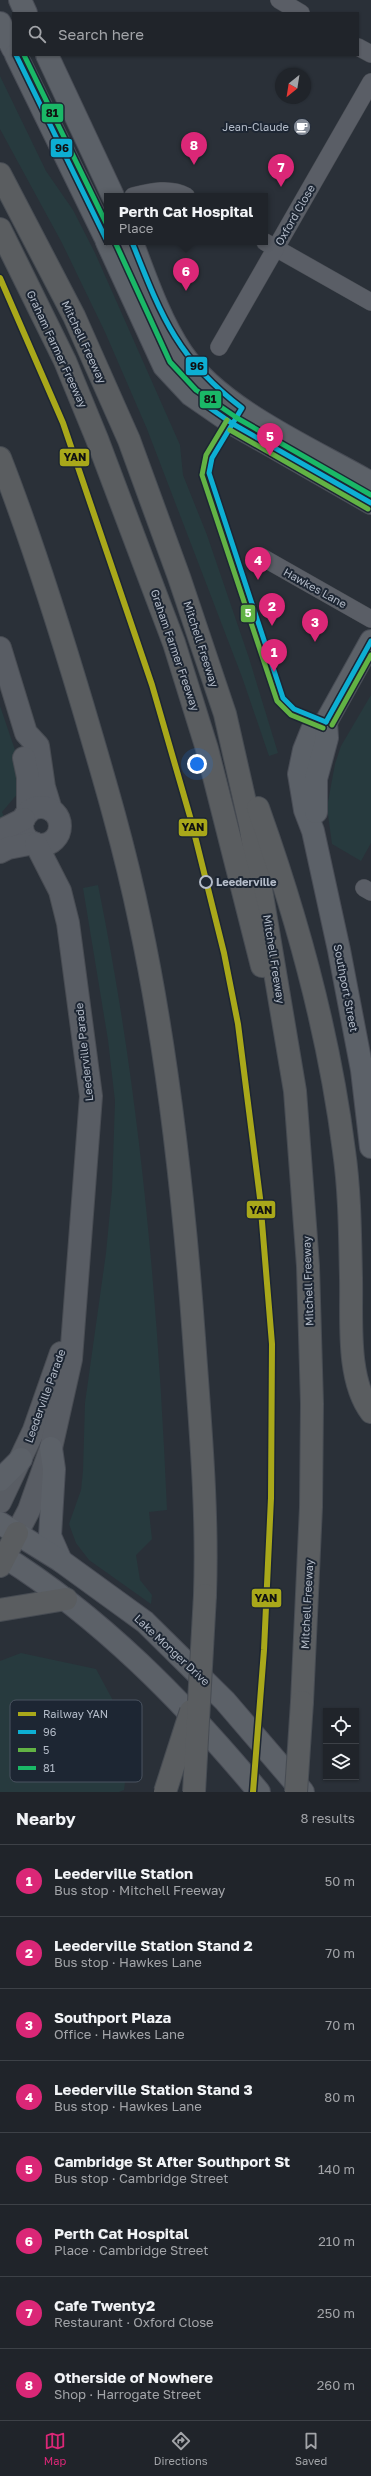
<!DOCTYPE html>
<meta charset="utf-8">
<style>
body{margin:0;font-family:"Golos Text",sans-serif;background:#2d3036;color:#f1f3f6}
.controls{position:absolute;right:12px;bottom:12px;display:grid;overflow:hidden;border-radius:0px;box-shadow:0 1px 3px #0004}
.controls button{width:36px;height:36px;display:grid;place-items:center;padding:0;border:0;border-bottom:1px solid #3d4147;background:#20242a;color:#f1f3f6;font:20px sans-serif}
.compass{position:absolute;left:275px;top:68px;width:36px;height:36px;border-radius:50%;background:#20242a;box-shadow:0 1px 3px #0004;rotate:210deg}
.you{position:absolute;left:197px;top:764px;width:14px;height:14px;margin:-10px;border:3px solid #fff;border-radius:50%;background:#1a73e8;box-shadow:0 0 0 6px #1a73e833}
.badge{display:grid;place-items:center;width:26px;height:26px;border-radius:50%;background:#db2777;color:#fff;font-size:13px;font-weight:700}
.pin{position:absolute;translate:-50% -33px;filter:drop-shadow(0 1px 2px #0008)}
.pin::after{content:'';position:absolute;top:21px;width:14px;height:12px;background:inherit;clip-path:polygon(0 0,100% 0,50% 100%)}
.popup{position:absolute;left:104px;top:193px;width:164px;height:52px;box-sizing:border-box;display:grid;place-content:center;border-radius:0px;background:#20242a;filter:drop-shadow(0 1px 3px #0005);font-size:13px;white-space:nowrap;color:#a2a4a8}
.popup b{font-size:15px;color:#f1f3f6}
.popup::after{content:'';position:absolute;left:50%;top:100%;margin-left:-8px;border:8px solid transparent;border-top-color:#20242a}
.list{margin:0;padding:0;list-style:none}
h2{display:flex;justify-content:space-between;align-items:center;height:52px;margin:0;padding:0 16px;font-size:17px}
h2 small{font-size:13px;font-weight:400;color:#a2a4a8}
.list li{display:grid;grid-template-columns:26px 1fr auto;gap:12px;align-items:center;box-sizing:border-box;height:72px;padding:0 16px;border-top:1px solid #3d4147}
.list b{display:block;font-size:15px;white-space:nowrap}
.list p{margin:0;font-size:13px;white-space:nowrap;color:#a2a4a8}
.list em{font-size:13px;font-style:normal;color:#a2a4a8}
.icon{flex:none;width:22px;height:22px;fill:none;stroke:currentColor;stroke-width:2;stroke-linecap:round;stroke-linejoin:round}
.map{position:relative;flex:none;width:371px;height:1792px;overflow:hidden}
.search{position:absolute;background:#20242a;box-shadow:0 1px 3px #0004;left:12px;right:12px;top:12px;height:44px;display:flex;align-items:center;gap:10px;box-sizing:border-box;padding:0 14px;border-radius:0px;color:#a2a4a8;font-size:15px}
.sheet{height:628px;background:#20242a}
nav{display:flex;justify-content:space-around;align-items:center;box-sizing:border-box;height:56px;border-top:1px solid #3d4147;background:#20242a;font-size:11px;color:#a2a4a8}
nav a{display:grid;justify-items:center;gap:2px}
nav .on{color:#db2777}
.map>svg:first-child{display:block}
</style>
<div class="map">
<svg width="371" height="1792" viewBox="0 0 371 1792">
<rect width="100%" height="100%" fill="#2a3038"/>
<g fill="#273a3e">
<path d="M0,76L46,171L73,210L95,253L180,445L183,475L207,535L249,658L278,753L269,756L242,677L147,429L105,332L62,243L0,129Z"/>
<path d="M371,695V843L361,861L332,844L327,807L335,764L341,746Z"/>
<path d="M0,706L15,750L19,792L2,812L6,821L0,824Z"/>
<path d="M98,885C140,1091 158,1300 167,1510L149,1512L152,1539L136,1555L140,1580L152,1595L151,1604L89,1560L76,1543L69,1524L81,1490L83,1471L85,1403L106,1253L112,1190L115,1101L108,1040L83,888Z"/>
<path d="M21,1653L96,1669L131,1734L124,1790L119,1792H0V1661Z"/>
</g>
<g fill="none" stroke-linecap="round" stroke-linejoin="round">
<defs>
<g id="minor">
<path d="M279,0L301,13"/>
<path d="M358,47L371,54"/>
<path d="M133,196C150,192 170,187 186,196"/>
<path d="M265,242L371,302"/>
<path d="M219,347L371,82"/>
<path d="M260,556L371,619"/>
<path d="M364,888L371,892"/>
</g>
<g id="secondary">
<path d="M0,648L26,733L38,746L44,787L51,810"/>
<path d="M24,758L28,777V813"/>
<circle cx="41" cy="826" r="19"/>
<path d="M0,831L24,819"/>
<path d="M0,852L8,848L34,843"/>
<path d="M0,1502L34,1430L61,1353"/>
<path d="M17,1533L29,1510L51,1448L71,1359L91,1096L68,923L60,891L36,844"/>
</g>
<g id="primary">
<path d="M20,0L26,13"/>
<path d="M0,23L13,49"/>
<path d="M16,55L107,241"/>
<path d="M47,55L113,196"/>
<path d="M107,242L164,366L191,395L233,424L371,503"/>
<path d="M132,242C146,279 160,320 182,353C221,410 312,449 371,483"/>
<path d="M371,641L326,722L312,730L304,750L299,774L305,810L313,831L339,950L362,1070L371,1147"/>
<path d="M316,812V779L327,738L326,722"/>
<path d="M51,1448L54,1469L50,1536L61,1561"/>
<path d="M0,1480L21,1459"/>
<path d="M0,1523L61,1561L145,1622L225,1701L303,1792"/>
<path d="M0,1554C100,1616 184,1702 259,1792"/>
</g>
<g id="motorway">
<path d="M0,174L74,316L129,440L179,577L225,714L250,824L295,1091L308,1266L312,1404L311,1507L302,1702"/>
<path d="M0,229L65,361L97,439L174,643L207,749L262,966"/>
<path d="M0,458C32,540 58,623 83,707C104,778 125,849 140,922C169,1059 184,1199 194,1338C200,1424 208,1509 205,1595"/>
<path d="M258,808C298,920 329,1032 344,1151C350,1193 350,1236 351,1278C352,1318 346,1379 371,1412"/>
<path d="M0,1566L17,1533"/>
<path d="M0,1610L66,1599"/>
</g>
</defs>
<use href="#minor" stroke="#484c53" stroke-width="18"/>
<use href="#secondary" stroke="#484c53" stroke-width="24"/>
<use href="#primary" stroke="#484c55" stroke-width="24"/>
<use href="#motorway" stroke="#474c53" stroke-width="24"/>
<use href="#minor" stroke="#5a5e66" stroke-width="17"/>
<use href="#secondary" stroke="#595d64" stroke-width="22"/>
<use href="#primary" stroke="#5c6168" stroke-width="22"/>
<use href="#motorway" stroke="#5a5d60" stroke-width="22"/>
<defs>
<g id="motorway-bridge">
<path d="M165,1792L191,1711"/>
<path d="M194,1792L205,1595"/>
<path d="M296,1792L302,1702"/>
</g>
</defs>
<use href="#motorway-bridge" stroke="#474c53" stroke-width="24" stroke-linecap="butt"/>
<use href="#motorway-bridge" stroke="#5a5d60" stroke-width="22"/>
<defs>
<g id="bus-1">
<path d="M16,55L107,241"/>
<path d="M132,242C161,315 177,359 242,408L212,458L209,473L283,698L294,709L326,722"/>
<path d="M204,404L233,424L371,503"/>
<path d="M326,722L371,641"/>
</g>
<g id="bus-2">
<path d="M227,420L206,455L202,475L277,701L291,715L323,728"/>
<path d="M230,430L368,509"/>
<path d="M332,725L371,655"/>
</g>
<g id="bus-3">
<path d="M24,55L107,225"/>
<path d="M115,242L170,362L196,390L237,418L371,495"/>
</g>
</defs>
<use href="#bus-1" stroke="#1d2633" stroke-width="8"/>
<use href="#bus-2" stroke="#1d2633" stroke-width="8"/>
<use href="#bus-3" stroke="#1d2633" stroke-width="8"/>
<use href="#bus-1" stroke="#0dafd3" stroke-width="5"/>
<use href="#bus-2" stroke="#62b344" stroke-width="5"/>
<use href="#bus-3" stroke="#1ab867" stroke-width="5"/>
<defs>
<path id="rail-1" d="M0,278L63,423L152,685L191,820L224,953L238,1024L260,1198L272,1344L271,1498L264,1650L253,1792"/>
</defs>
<use href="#rail-1" stroke="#1d2633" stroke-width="9"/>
<use href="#rail-1" stroke="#a9a81a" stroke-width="6"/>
</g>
<defs>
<symbol id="cafe-disc" viewBox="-11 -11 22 22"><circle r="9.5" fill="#848b96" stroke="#1d2633"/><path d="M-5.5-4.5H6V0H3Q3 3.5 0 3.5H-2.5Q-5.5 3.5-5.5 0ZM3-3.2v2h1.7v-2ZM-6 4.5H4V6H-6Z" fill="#fff"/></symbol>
</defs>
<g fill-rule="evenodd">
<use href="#cafe-disc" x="292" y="117" width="20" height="20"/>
</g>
<circle fill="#1d2633" stroke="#b4bcc9" stroke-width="2" cx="206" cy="882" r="6"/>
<g text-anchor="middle" stroke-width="4" stroke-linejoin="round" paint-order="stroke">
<g font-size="11" fill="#b4bcc9" stroke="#1d2633" text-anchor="end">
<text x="289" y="131">Jean-Claude</text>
</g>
<g font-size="11" fill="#b4bcc9" stroke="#1d2633">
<text transform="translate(295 215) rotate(-60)" y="4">Oxford Close</text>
<text transform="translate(84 342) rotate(65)" y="4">Mitchell Freeway</text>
<text transform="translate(57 349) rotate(65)" y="4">Graham Farmer Freeway</text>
<text transform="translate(315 588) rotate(29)" y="4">Hawkes Lane</text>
<text transform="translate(201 644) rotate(72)" y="4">Mitchell Freeway</text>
<text transform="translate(175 650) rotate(71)" y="4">Graham Farmer Freeway</text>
<text transform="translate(274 959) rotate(81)" y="4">Mitchell Freeway</text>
<text transform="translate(346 988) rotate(79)" y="4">Southport Street</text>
<text transform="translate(84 1052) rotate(-96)" y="4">Leederville Parade</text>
<text transform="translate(308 1281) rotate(-92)" y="4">Mitchell Freeway</text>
<text transform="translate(45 1396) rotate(-70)" y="4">Leederville Parade</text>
<text transform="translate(307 1604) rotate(-87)" y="4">Mitchell Freeway</text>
<text transform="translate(172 1650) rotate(43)" y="4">Lake Monger Drive</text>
</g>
<g font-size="11" font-weight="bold" fill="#b4bcc9" stroke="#1d2633" text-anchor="start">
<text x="216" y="886">Leederville</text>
</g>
</g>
<rect x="10" y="1700" width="132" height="82" rx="6" fill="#1d2633" stroke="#4a5360" stroke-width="1"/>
<rect x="18" y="1712" width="18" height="4" fill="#a9a81a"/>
<rect x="18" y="1730" width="18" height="4" fill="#0dafd3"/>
<rect x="18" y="1748" width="18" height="4" fill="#62b344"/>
<rect x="18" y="1766" width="18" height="4" fill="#1ab867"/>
<g font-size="11" fill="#b4bcc9">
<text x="43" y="1718">Railway YAN</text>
<text x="43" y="1736">96</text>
<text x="43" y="1754">5</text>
<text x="43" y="1772">81</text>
</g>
<g stroke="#1d2633" stroke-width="1.5">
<rect x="41" y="103" width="23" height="20" rx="4" fill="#1ab867"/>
<rect x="50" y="138" width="23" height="20" rx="4" fill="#0dafd3"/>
<rect x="185" y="356" width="23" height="20" rx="4" fill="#0dafd3"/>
<rect x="199" y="390" width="23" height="19" rx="4" fill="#1ab867"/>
<rect x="59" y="448" width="31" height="19" rx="4" fill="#a9a81a"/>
<rect x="240" y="604" width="16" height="19" rx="4" fill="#62b344"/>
<rect x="178" y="818" width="30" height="19" rx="4" fill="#a9a81a"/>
<rect x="246" y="1200" width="30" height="19" rx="4" fill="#a9a81a"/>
<rect x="251" y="1588" width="31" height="20" rx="4" fill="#a9a81a"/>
</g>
<g font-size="11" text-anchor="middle" font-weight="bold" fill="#fff">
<text x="248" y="617">5</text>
</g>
<g font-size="11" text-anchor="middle" font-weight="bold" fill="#111">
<text x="52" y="117">81</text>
<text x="62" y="152">96</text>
<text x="197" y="370">96</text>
<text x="210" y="403">81</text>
<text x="75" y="461">YAN</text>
<text x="193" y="831">YAN</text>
<text x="261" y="1214">YAN</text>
<text x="266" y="1602">YAN</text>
</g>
</svg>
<div class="controls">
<button><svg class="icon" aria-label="locate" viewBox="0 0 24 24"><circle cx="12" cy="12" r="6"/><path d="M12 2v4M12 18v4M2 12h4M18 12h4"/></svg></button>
<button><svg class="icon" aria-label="layers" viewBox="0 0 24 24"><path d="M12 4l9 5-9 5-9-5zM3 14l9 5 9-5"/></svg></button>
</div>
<svg class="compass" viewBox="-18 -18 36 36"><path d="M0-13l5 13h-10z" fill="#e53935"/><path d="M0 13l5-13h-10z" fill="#a2a4a8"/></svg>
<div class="you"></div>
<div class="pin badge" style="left:274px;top:672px">1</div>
<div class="pin badge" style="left:272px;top:626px">2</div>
<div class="pin badge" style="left:315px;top:642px">3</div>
<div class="pin badge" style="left:258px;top:580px">4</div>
<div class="pin badge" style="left:270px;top:456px">5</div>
<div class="pin badge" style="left:186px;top:291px">6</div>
<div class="popup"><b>Perth Cat Hospital</b>Place</div>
<div class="pin badge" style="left:281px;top:187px">7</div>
<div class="pin badge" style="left:194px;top:165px">8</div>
<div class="search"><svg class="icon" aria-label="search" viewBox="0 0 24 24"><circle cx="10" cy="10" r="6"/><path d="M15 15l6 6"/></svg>Search here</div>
</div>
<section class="sheet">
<h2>Nearby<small>8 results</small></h2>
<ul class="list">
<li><span class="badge">1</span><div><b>Leederville Station</b><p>Bus stop · Mitchell Freeway</p></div><em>50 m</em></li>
<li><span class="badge">2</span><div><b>Leederville Station Stand 2</b><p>Bus stop · Hawkes Lane</p></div><em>70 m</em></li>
<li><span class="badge">3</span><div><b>Southport Plaza</b><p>Office · Hawkes Lane</p></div><em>70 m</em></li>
<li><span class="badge">4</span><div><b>Leederville Station Stand 3</b><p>Bus stop · Hawkes Lane</p></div><em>80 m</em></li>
<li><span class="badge">5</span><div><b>Cambridge St After Southport St</b><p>Bus stop · Cambridge Street</p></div><em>140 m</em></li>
<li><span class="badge">6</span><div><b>Perth Cat Hospital</b><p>Place · Cambridge Street</p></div><em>210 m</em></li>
<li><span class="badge">7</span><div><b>Cafe Twenty2</b><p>Restaurant · Oxford Close</p></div><em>250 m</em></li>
<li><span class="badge">8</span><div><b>Otherside of Nowhere</b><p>Shop · Harrogate Street</p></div><em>260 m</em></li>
</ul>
</section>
<nav>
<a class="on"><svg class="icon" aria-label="map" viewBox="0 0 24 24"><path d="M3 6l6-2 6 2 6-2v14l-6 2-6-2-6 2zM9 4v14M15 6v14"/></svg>Map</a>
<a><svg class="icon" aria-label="directions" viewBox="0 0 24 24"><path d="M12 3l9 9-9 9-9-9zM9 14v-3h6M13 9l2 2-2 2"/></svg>Directions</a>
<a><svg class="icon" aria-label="saved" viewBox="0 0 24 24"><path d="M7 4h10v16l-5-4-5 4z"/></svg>Saved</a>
</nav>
